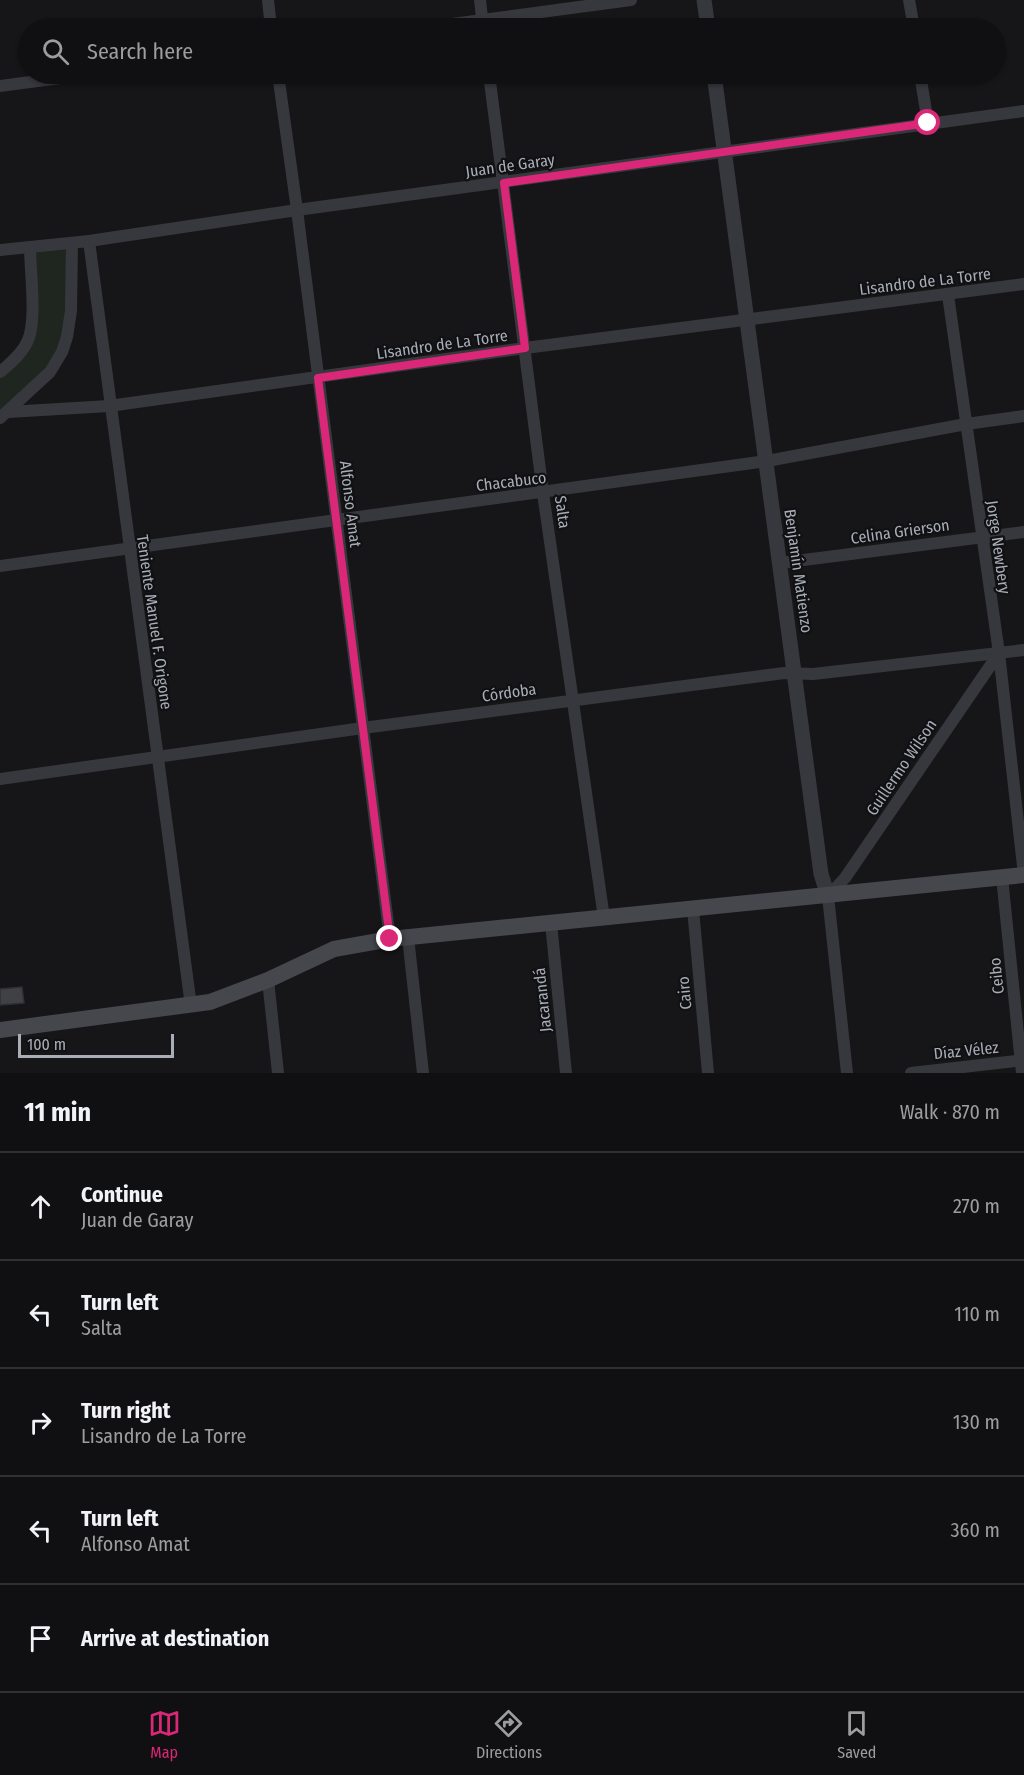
<!DOCTYPE html>
<meta charset="utf-8">
<style>
body{margin:0;font-family:"Fira Sans Condensed",sans-serif;background:#19191b;color:#f1f3f6}
.scale{position:absolute;left:18px;bottom:15px;width:156px;box-sizing:border-box;padding-left:6px;border:3px solid #a8adb8;border-top:0;font-size:16px;line-height:21px;white-space:nowrap;color:#a8adb8;-webkit-text-stroke:4px #111113;paint-order:stroke}
.stop{position:absolute;width:18px;height:18px;margin:-14px;border:4px solid #db2777;border-radius:50%;background:#fff}
.stop.end{background:#db2777;border-color:#fff;box-shadow:0 2px 6px #0008}
.list{margin:0;padding:0;list-style:none}
h2{display:flex;justify-content:space-between;align-items:center;height:78px;margin:0;padding:0 24px;font-size:26px}
h2 small{font-size:20px;font-weight:400;color:#9c9d9f}
.list li{display:grid;grid-template-columns:39px 1fr auto;gap:18px;align-items:center;box-sizing:border-box;height:108px;padding:0 24px;border-top:2px solid #303032}
.list b{display:block;font-size:22px;white-space:nowrap}
.list p{margin:0;font-size:20px;white-space:nowrap;color:#9c9d9f}
.list em{font-size:20px;font-style:normal;color:#9c9d9f}
.icon{flex:none;width:33px;height:33px;fill:none;stroke:currentColor;stroke-width:2;stroke-linecap:round;stroke-linejoin:round}
.map{position:relative;flex:none;width:1024px;height:1073px;overflow:hidden}
.search{position:absolute;background:#101012;box-shadow:0 2px 4px #0004;left:18px;right:18px;top:18px;height:66px;display:flex;align-items:center;gap:15px;box-sizing:border-box;padding:0 21px;border-radius:33px;color:#9c9d9f;font-size:22px}
.sheet{height:618px;background:#101012}
nav{display:flex;justify-content:space-around;align-items:center;box-sizing:border-box;height:84px;border-top:2px solid #303032;background:#101012;font-size:16px;color:#9c9d9f}
nav a{display:grid;justify-items:center;gap:3px}
nav .on{color:#db2777}
.map>svg:first-child{display:block}
</style>
<div class="map">
<svg width="1024" height="1073" viewBox="0 0 1024 1073">
<rect width="100%" height="100%" fill="#161618"/>
<path fill="#1e261f" d="M72,243L62,352L0,418V372L28,340L30,247Z"/>
<path fill="#404145" stroke="#303034" stroke-width="1.5" d="M22,987L24,1003L0,1005V989Z"/>
<g fill="none" stroke-linecap="round" stroke-linejoin="round">
<g stroke="#37383d" stroke-width="12">
<path d="M268,0L271,28"/>
<path d="M480,0L483,27"/>
<path d="M909,0L914,28"/>
<path d="M422,28L631,0"/>
<path d="M278,74L297,210L390,939"/>
<path d="M489,74L543,493L604,918"/>
<path d="M920,74L928,123"/>
<path d="M0,86L90,74"/>
<path d="M89,241L191,1006"/>
<path d="M0,250L89,241L297,210L1024,111"/>
<path d="M948,295L999,653L1024,875"/>
<path d="M0,372C10,364 23,353 28,340C37,319 30,271 30,247"/>
<path d="M8,412L109,406L525,348L1024,284"/>
<path d="M0,418L50,372L62,352L67,337L71,311L72,243"/>
<path d="M780,563L1024,532"/>
<path d="M0,566L767,461L966,424L1024,416"/>
<path d="M0,779L363,728L784,673L813,674L1024,650"/>
<path d="M1002,877L1022,1073"/>
<path d="M693,909L708,1073"/>
<path d="M551,923L566,1073"/>
<path d="M408,937L423,1073"/>
<path d="M268,980L278,1073"/>
<path d="M847,1073L828,896L845,878L999,653"/>
<path d="M911,1073L1024,1060"/>
</g>
<g stroke="#37383d" stroke-width="15">
<path d="M704,0L708,28"/>
<path d="M714,74L821,874L828,896"/>
</g>
<path stroke="#45474d" stroke-width="16" d="M0,1030L210,1002L268,980L334,949L390,939L1024,875"/>
</g>
<g fill="none" stroke-linecap="round" stroke-linejoin="round">
<path stroke="#db2777" stroke-width="8" d="M390,939L318,378L525,348L504,183L928,123"/>
</g>
<g text-anchor="middle" stroke-width="4.5" stroke-linejoin="round" paint-order="stroke">
<g font-size="16" fill="#a8adb8" stroke="#111113">
<text transform="translate(510 165) rotate(-8)" y="6">Juan de Garay</text>
<text transform="translate(925 281) rotate(-7)" y="6">Lisandro de La Torre</text>
<text transform="translate(442 344) rotate(-8)" y="6">Lisandro de La Torre</text>
<text transform="translate(511 481) rotate(-7)" y="6">Chacabuco</text>
<text transform="translate(351 504) rotate(83)" y="6">Alfonso Amat</text>
<text transform="translate(563 512) rotate(82)" y="6">Salta</text>
<text transform="translate(900 531) rotate(-8)" y="6">Celina Grierson</text>
<text transform="translate(999 547) rotate(82)" y="6">Jorge Newbery</text>
<text transform="translate(799 571) rotate(82)" y="6">Benjamín Matienzo</text>
<text transform="translate(155 622) rotate(82)" y="6">Teniente Manuel F. Origone</text>
<text transform="translate(509 692) rotate(-8)" y="6">Córdoba</text>
<text transform="translate(901 767) rotate(-56)" y="6">Guillermo Wilson</text>
<text transform="translate(996 976) rotate(-96)" y="6">Ceibo</text>
<text transform="translate(684 993) rotate(-95)" y="6">Cairo</text>
<text transform="translate(542 1000) rotate(-96)" y="6">Jacarandá</text>
<text transform="translate(966 1050) rotate(-6)" y="6">Díaz Vélez</text>
</g>
</g>
</svg>
<div class="scale">100 m</div>
<div class="stop" style="left:928px;top:123px"></div>
<div class="stop end" style="left:390px;top:939px"></div>
<div class="search"><svg class="icon" aria-label="search" viewBox="0 0 24 24"><circle cx="10" cy="10" r="6"/><path d="M15 15l6 6"/></svg>Search here</div>
</div>
<section class="sheet">
<h2>11 min<small>Walk · 870 m</small></h2>
<ul class="list">
<li><svg class="icon" aria-label="ahead" viewBox="0 0 24 24"><path d="M12 20V5M6 11l6-6 6 6"/></svg><div><b>Continue</b><p>Juan de Garay</p></div><em>270 m</em></li>
<li><svg class="icon" aria-label="left" viewBox="0 0 24 24"><path d="M17 20v-9H6M10 6l-5 5 5 5"/></svg><div><b>Turn left</b><p>Salta</p></div><em>110 m</em></li>
<li><svg class="icon" aria-label="right" viewBox="0 0 24 24"><path d="M7 20v-9h11M14 6l5 5-5 5"/></svg><div><b>Turn right</b><p>Lisandro de La Torre</p></div><em>130 m</em></li>
<li><svg class="icon" aria-label="left" viewBox="0 0 24 24"><path d="M17 20v-9H6M10 6l-5 5 5 5"/></svg><div><b>Turn left</b><p>Alfonso Amat</p></div><em>360 m</em></li>
<li><svg class="icon" aria-label="arrive" viewBox="0 0 24 24"><path d="M6 21V4h12l-3 4 3 4H6"/></svg><div><b>Arrive at destination</b></div></li>
</ul>
</section>
<nav>
<a class="on"><svg class="icon" aria-label="map" viewBox="0 0 24 24"><path d="M3 6l6-2 6 2 6-2v14l-6 2-6-2-6 2zM9 4v14M15 6v14"/></svg>Map</a>
<a><svg class="icon" aria-label="directions" viewBox="0 0 24 24"><path d="M12 3l9 9-9 9-9-9zM9 14v-3h6M13 9l2 2-2 2"/></svg>Directions</a>
<a><svg class="icon" aria-label="saved" viewBox="0 0 24 24"><path d="M7 4h10v16l-5-4-5 4z"/></svg>Saved</a>
</nav>
